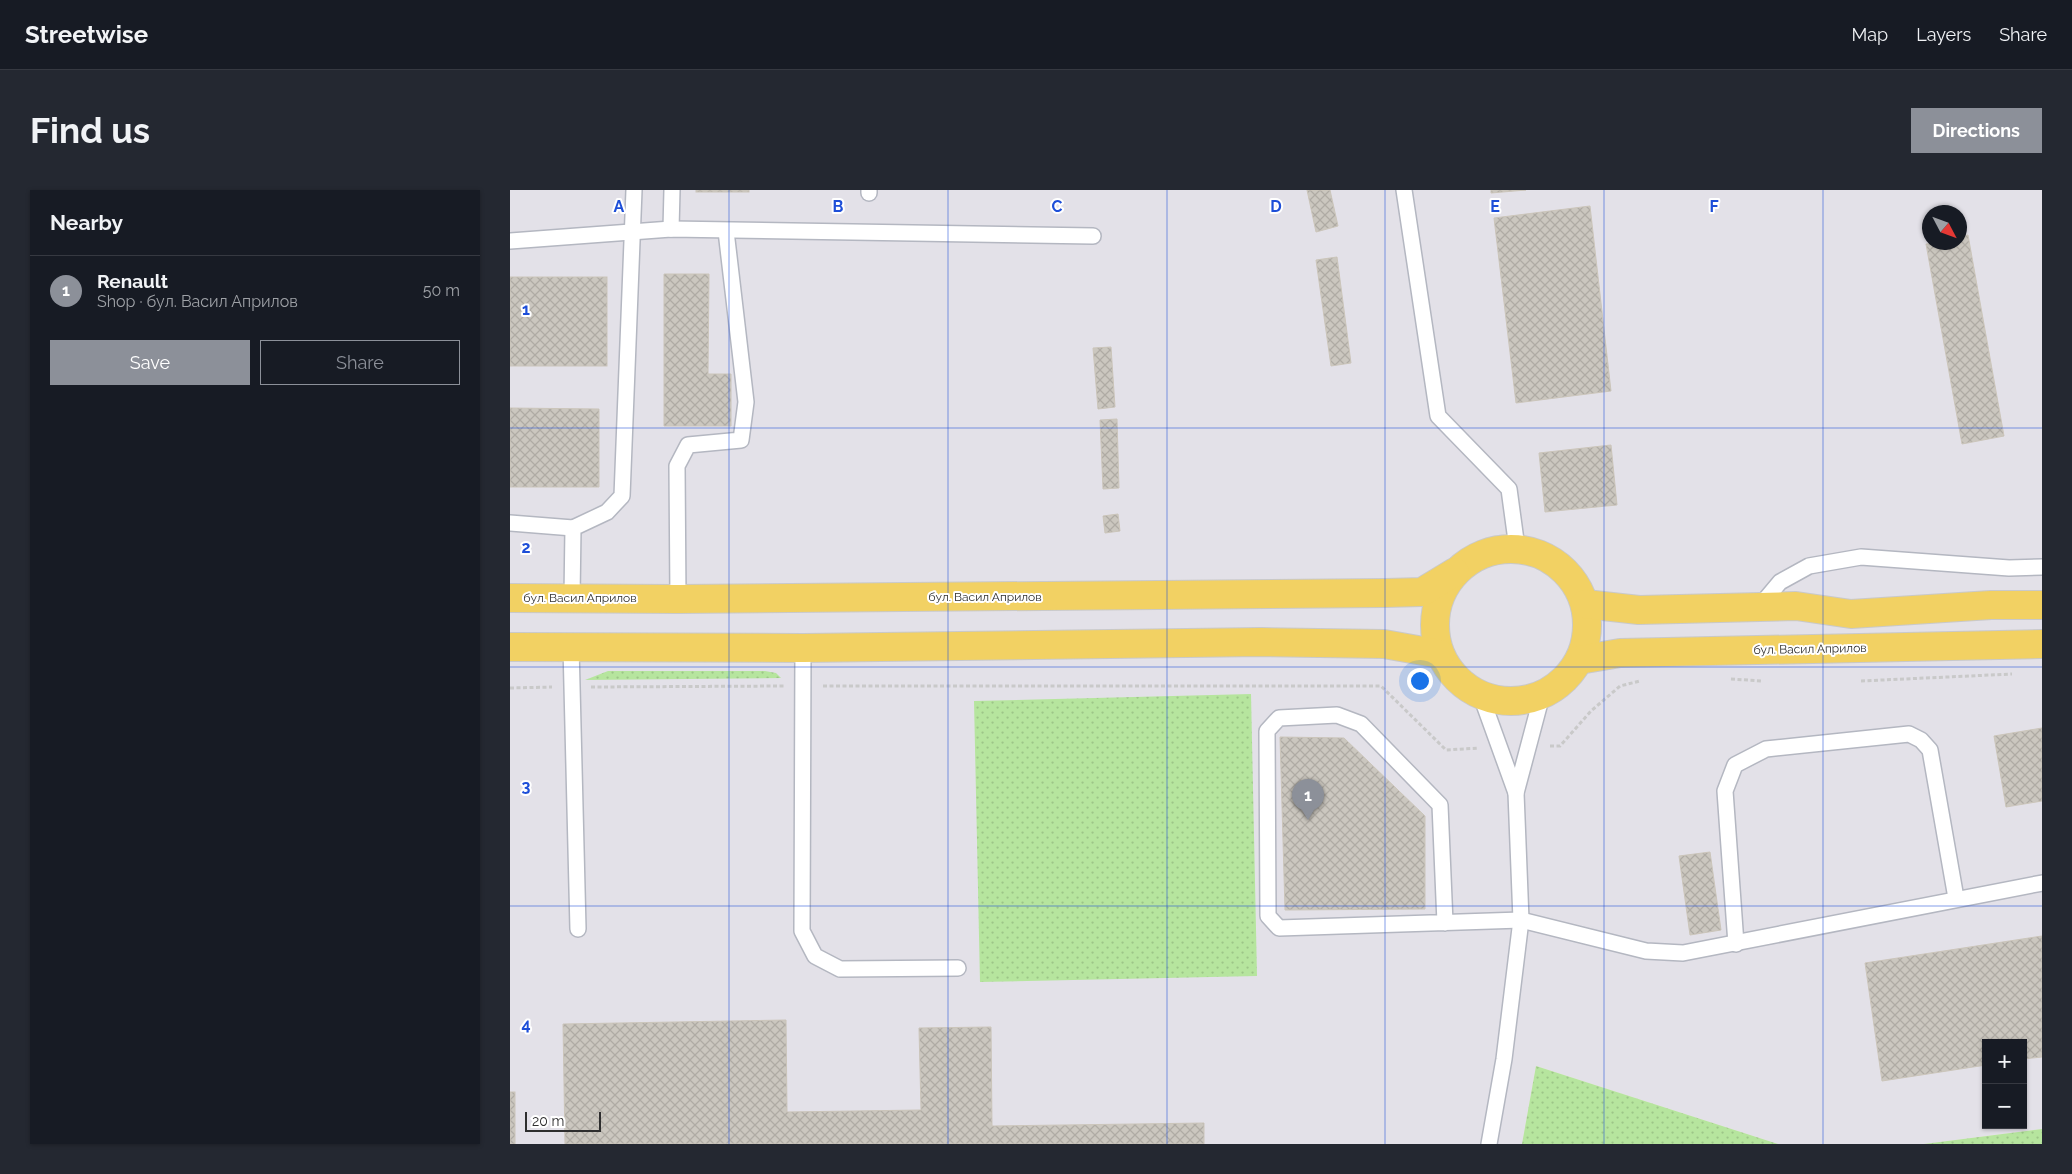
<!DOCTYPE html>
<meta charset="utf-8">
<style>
body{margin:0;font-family:Raleway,sans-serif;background:#242831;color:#f1f3f6}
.controls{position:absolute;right:15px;bottom:15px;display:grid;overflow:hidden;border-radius:0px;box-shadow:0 1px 4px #0004}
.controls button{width:45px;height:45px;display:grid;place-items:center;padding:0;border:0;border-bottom:1px solid #363941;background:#171b24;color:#f1f3f6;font:25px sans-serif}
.compass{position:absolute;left:1412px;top:15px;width:45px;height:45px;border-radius:50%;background:#171b24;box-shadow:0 1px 4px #0004;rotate:131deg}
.scale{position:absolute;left:15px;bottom:12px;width:76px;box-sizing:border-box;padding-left:5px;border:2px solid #2e2e2e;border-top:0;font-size:14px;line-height:18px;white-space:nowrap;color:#2e2e2e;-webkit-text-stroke:4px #fff;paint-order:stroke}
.you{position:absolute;left:909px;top:490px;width:18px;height:18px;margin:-12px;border:4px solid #fff;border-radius:50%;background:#1a73e8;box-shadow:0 0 0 8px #1a73e833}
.badge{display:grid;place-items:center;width:32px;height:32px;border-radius:50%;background:#8c9099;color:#fff;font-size:16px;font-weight:700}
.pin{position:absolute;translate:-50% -41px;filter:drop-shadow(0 1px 2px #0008)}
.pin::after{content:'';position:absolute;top:26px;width:18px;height:15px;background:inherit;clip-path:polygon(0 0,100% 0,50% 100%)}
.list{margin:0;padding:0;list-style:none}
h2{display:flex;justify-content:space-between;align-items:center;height:65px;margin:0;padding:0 20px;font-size:21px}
h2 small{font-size:16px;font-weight:400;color:#9ea1a6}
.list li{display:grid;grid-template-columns:32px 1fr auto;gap:15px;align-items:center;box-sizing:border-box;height:70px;padding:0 20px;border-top:1px solid #363941}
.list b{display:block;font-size:19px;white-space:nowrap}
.list p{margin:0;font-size:16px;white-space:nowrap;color:#9ea1a6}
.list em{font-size:16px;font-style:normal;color:#9ea1a6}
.actions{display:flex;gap:10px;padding:15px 20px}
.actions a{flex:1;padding:11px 0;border:1px solid #8c9099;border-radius:0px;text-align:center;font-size:18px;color:#8c9099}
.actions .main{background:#8c9099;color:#fff}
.map{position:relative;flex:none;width:1532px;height:954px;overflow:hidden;border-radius:0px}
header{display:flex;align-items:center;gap:30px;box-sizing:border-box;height:70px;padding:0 25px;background:#171b24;border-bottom:1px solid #363941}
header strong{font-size:24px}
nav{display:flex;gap:28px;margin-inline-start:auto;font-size:18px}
.intro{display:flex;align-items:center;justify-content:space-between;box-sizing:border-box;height:120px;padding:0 30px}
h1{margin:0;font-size:35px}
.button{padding:12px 22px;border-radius:0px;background:#8c9099;color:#fff;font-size:18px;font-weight:700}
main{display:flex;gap:30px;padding:0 30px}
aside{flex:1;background:#171b24;border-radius:0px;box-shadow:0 1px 4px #0004}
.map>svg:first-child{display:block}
</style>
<header>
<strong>Streetwise</strong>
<nav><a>Map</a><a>Layers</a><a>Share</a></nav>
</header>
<div class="intro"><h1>Find us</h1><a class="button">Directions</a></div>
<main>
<aside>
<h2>Nearby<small></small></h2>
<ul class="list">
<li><span class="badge">1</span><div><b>Renault</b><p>Shop · бул. Васил Априлов</p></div><em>50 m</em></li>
</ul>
<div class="actions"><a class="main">Save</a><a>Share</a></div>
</aside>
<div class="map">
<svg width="1532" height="954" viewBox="0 0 1532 954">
<defs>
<pattern id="grass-dots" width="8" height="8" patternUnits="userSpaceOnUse" patternTransform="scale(1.25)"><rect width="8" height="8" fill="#b6e59e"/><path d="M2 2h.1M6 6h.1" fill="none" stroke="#9dc588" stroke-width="1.8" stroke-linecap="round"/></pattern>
<pattern id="building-cross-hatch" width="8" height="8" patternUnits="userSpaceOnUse" patternTransform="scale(1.25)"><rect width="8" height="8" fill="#cbc7bf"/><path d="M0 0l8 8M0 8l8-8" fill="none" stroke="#afaba4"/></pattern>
</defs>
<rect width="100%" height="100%" fill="#efe9e1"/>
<path fill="#e3e1e8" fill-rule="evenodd" d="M0,0H1532V939L1414,954H1268L1026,876L1012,954H0ZM1420,22H1450V52H1420ZM1476,853H1513V935H1476Z"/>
<g fill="url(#grass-dots)">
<path d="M98,481H255L266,483L271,488L75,490Z"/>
<path d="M741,504L747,786L470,792L464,511Z"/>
<path d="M1026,876L1268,954H1012Z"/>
<path d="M1532,939V954H1414Z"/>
</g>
<g fill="url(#building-cross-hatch)" stroke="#cbc5ba">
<rect x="186" y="0" width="53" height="2"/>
<path d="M797,0H820L828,36L806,42Z"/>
<path d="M981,0H1016L981,3Z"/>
<path d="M1080,16L1101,201L1006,213L984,28Z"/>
<path d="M1458,45L1494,246L1452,254L1416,54L1450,52V47Z"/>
<path d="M827,67L841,173L821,176L806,70Z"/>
<path d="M154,84H199L198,184H221V236H154Z"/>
<rect x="0" y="87" width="97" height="89"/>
<path d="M601,157L605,217L588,219L583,158Z"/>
<path d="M0,218L89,219V297H0Z"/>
<path d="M607,229L609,298L593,299L590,230Z"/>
<path d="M1101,255L1107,315L1035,322L1029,263Z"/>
<path d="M608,324L610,341L595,343L593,326Z"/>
<path d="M1532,538V611L1496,617L1484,546Z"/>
<path d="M770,547L834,548L915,626V719L775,720Z"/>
<path d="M1200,662L1211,740L1180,745L1169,666Z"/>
<path d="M1532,746V867L1513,869V853H1476V875L1372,891L1355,773Z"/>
<path d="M276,830L277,922L411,920L409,838L481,837L482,936L694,933V954H55L53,834Z"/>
<rect x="0" y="902" width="5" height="52"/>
</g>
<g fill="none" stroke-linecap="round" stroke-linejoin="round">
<defs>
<g id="service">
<path d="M894,0L928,226L999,299L1007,358"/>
<path d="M359,3V0"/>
<path d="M161,39L162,0"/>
<path d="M0,51L161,39L583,46"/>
<path d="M0,333L63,338"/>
<path d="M62,407L63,338L97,322L112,306L124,0"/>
<path d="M168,409L167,276L178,255L231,250L236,212L216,41"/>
<path d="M1249,417L1270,392L1299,376L1351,367L1499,378L1532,377"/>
<path d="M61,456L68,739"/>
<path d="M293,458L292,741L305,766L330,779L448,778"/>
<path d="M971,506L1006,603"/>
<path d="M935,733L930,615L851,534L827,525L769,528L757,541L758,726L769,738L1011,730L1136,761L1173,763L1532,693"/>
<path d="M1226,754L1215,601L1225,575L1256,559L1399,544L1411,550L1420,560L1446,708"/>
<path d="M979,954L994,869L1011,730L1006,603L1032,505"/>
</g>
<g id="primary">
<circle cx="1001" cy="435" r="76"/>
<path d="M0,408L168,409L875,403L912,402L945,382"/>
<path d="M1075,414L1129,420L1286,416L1341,424L1481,415H1532"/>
<path d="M0,457L293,458L751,452L874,454L930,464"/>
<path d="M1069,470L1110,463L1532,454"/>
</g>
</defs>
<use href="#service" stroke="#b4b7c1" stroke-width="18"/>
<use href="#primary" stroke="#c9c9c9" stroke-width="30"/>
<g stroke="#c9c9c9" stroke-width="3" stroke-dasharray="4 2.5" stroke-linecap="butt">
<path d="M1221,489L1252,491"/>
<path d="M1351,491L1502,484"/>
<path d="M313,496H871L936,560L969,558"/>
<path d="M81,497L274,496"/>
<path d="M0,498L42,497"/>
<path d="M1040,556H1050L1081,521L1110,496L1130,491"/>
</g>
<use href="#service" stroke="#fff" stroke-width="15"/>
<use href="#primary" stroke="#f2d163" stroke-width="28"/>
</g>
<path fill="none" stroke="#1d4ed8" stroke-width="1" stroke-opacity="0.55" d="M219,0V954M438,0V954M657,0V954M875,0V954M1094,0V954M1313,0V954M0,238H1532M0,477H1532M0,716H1532"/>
<g text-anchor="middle" stroke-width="4" stroke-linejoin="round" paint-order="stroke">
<g font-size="12" fill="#2e2e2e" stroke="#fff">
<text x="475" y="411">бул. Васил Априлов</text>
<text x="70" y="412">бул. Васил Априлов</text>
<text transform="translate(1300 459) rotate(-1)" y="4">бул. Васил Априлов</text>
</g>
</g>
<g font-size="16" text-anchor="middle" font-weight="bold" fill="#1d4ed8" stroke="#fff" stroke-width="4" stroke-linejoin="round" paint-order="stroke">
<text x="109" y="22">A</text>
<text x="328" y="22">B</text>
<text x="547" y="22">C</text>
<text x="766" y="22">D</text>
<text x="985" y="22">E</text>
<text x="1204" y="22">F</text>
<text x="16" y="125">1</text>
<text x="16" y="363">2</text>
<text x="16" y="602">3</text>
<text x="16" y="840">4</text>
</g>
</svg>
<div class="controls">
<button>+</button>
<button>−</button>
</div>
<svg class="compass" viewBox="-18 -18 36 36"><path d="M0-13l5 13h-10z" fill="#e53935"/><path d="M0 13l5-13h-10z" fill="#9ea1a6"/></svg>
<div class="scale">20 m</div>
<div class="you"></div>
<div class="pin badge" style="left:798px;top:630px">1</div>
</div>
</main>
